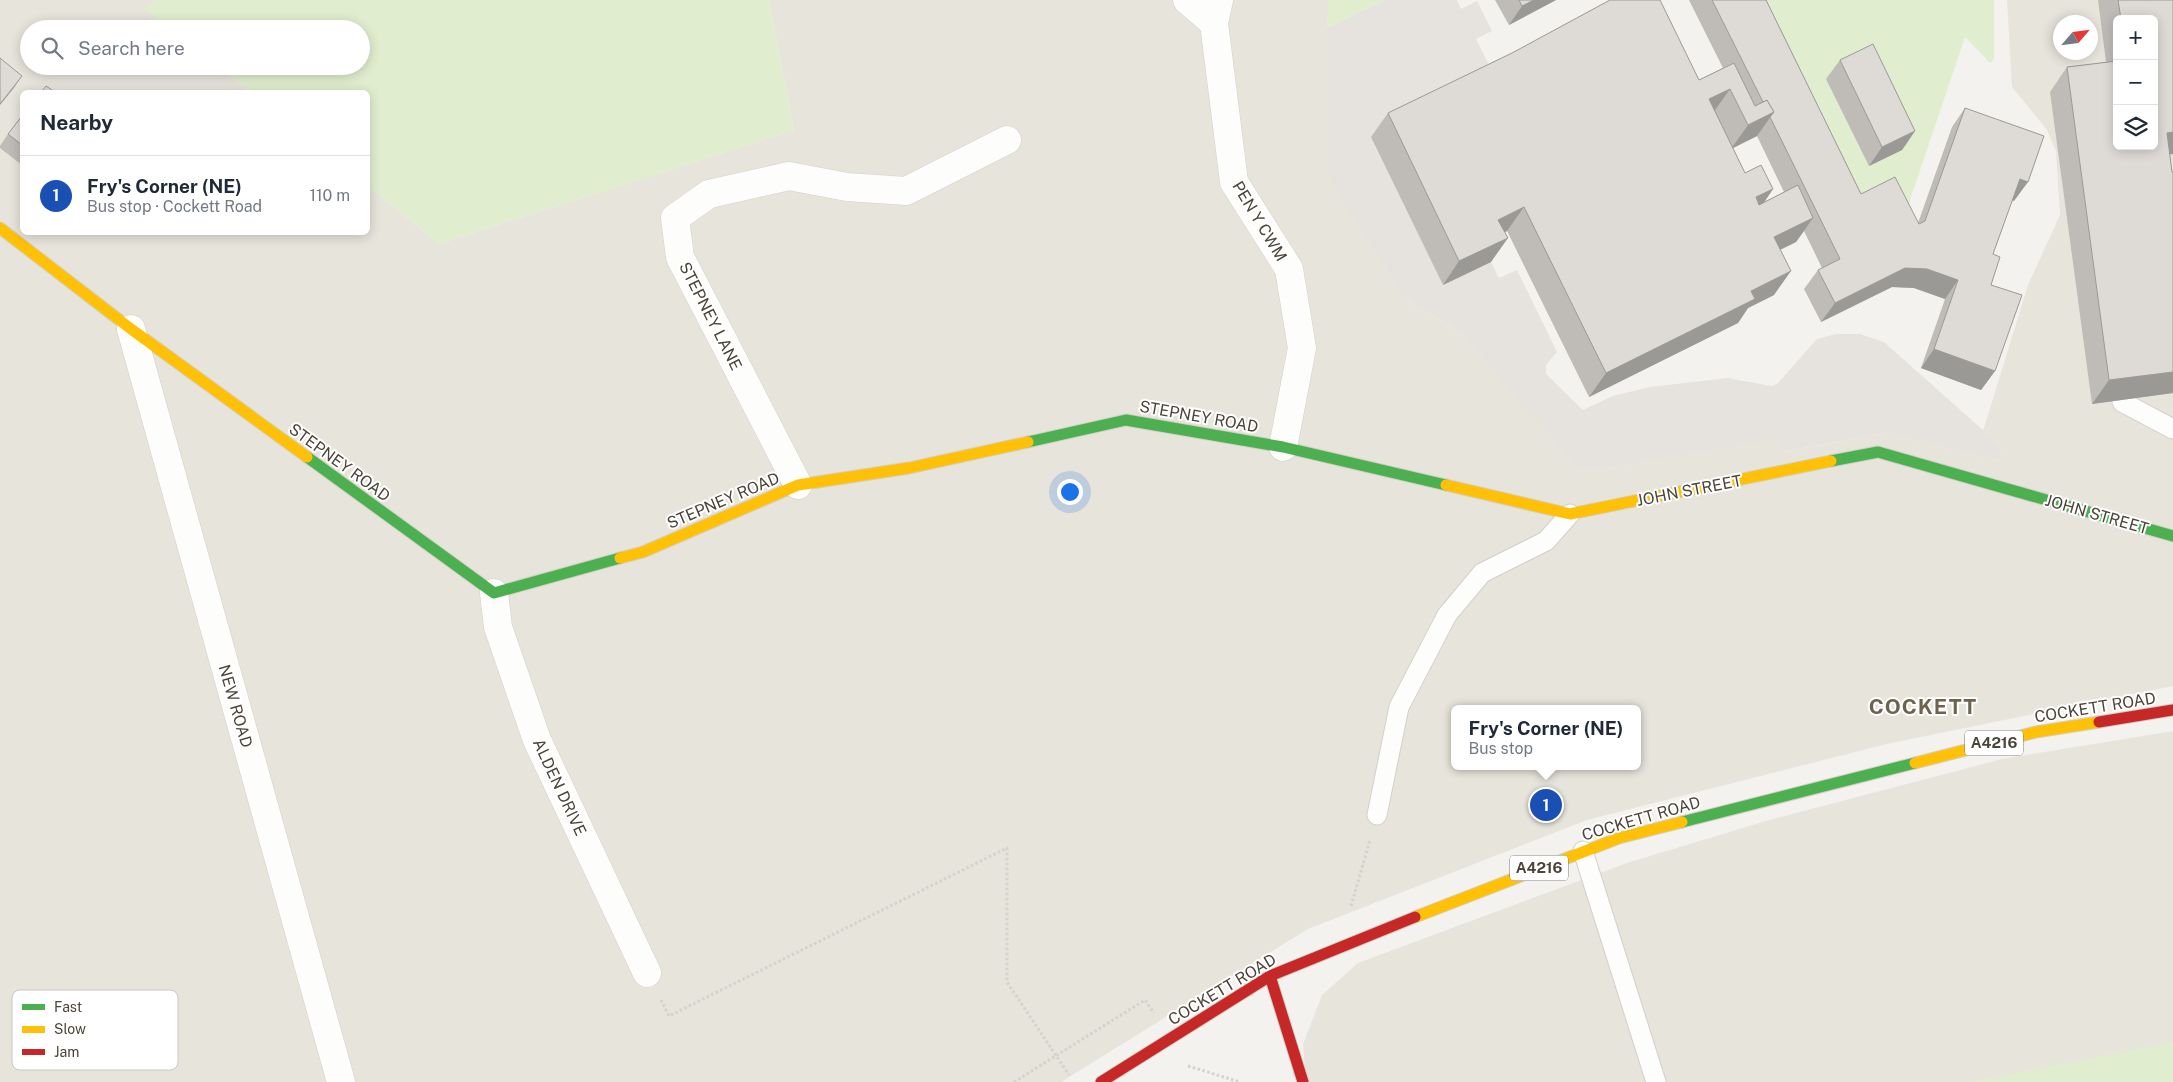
<!DOCTYPE html>
<meta charset="utf-8">
<style>
body{margin:0;font-family:"Public Sans",sans-serif;background:#f6f6f7;color:#1f2937}
.controls{position:absolute;right:15px;top:15px;display:grid;overflow:hidden;border-radius:8px;box-shadow:0 2px 12px #0003}
.controls button{width:45px;height:45px;display:grid;place-items:center;padding:0;border:0;border-bottom:1px solid #e0e1e3;background:#fff;color:#1f2937;font:25px sans-serif}
.compass{position:absolute;left:2053px;top:15px;width:45px;height:45px;border-radius:50%;background:#fff;box-shadow:0 2px 12px #0003;rotate:62deg}
.you{position:absolute;left:1069px;top:491px;width:18px;height:18px;margin:-12px;border:4px solid #fff;border-radius:50%;background:#1a73e8;box-shadow:0 0 0 8px #1a73e833}
.badge{display:grid;place-items:center;width:32px;height:32px;border-radius:50%;background:#868178;color:#fff;font-size:16px;font-weight:700}
.pin{position:absolute;translate:-50% -50%;border:2px solid #fff;box-shadow:0 1px 5px #0006}
.popup{position:absolute;left:1451px;top:705px;width:190px;height:65px;box-sizing:border-box;display:grid;place-content:center;border-radius:8px;background:#fff;filter:drop-shadow(0 1px 4px #0005);font-size:16px;white-space:nowrap;color:#747a83}
.popup b{font-size:19px;color:#1f2937}
.popup::after{content:'';position:absolute;left:50%;top:100%;margin-left:-10px;border:10px solid transparent;border-top-color:#fff}
.list{margin:0;padding:0;list-style:none}
h2{display:flex;justify-content:space-between;align-items:center;height:65px;margin:0;padding:0 20px;font-size:21px}
h2 small{font-size:16px;font-weight:400;color:#747a83}
.list li{display:grid;grid-template-columns:32px 1fr auto;gap:15px;align-items:center;box-sizing:border-box;height:80px;padding:0 20px;border-top:1px solid #e0e1e3}
.list b{display:block;font-size:19px;white-space:nowrap}
.list p{margin:0;font-size:16px;white-space:nowrap;color:#747a83}
.list em{font-size:16px;font-style:normal;color:#747a83}
.icon{flex:none;width:28px;height:28px;fill:none;stroke:currentColor;stroke-width:2;stroke-linecap:round;stroke-linejoin:round}
.map{position:relative;flex:none;width:2173px;height:1082px;overflow:hidden}
.search{position:absolute;background:#fff;box-shadow:0 2px 12px #0003;left:20px;top:20px;width:350px;height:55px;display:flex;align-items:center;gap:12px;box-sizing:border-box;padding:0 18px;border-radius:28px;color:#747a83;font-size:19px}
.panel{position:absolute;background:#fff;box-shadow:0 2px 12px #0003;left:20px;top:90px;width:350px;height:145px;border-radius:8px}
.map>svg:first-child{display:block}
</style>
<div class="map">
<svg width="2173" height="1082" viewBox="0 0 2173 1082">
<rect width="100%" height="100%" fill="#f4f2ee"/>
<g fill="#e7e4dc" fill-rule="evenodd">
<path d="M0,0H157L145,9L170,29H29V66H217L250,92H22V232H368V186L439,244L794,130L769,0H1329L1327,28L1406,300L1461,333L1577,467L1600,470L1779,437L1782,452L1886,433L1999,461L2002,447L1983,431L2028,285L2060,215L2056,151L2047,130L2012,87L2007,0H2173V686L1891,743L1587,820L1308,929L1061,1082H0ZM2117,19H2154V146H2117ZM2060,22H2090V52H2060ZM1455,709H1637V766H1455Z"/>
<path d="M2173,731V1082H1306L1303,1044L1322,995L1358,963L1627,863L1769,820L2002,759Z"/>
</g>
<g fill="#e0eecf">
<path d="M157,0H769L794,130L439,244L368,186V92H250L217,66H361V29H170L144,9Z"/>
<path d="M1329,0H1385L1327,28Z"/>
<path d="M1743,0H1994V59L1990,63L1965,37L1903,221L1848,212Z"/>
<path d="M2173,1042V1082H1970Z"/>
</g>
<path fill="#e6e3df" d="M1385,0H1457L1461,9L1477,1L1492,31L1476,39L1495,77L1491,262L1499,278L1517,270L1557,352L1546,365V374L1583,410L1613,396L1650,387L1728,378L1771,386L1777,384L1817,339L1836,334H1860L1884,342L2002,447L1999,461L1886,433L1781,452L1779,438L1600,470L1577,468L1461,333L1406,300L1328,177L1327,28Z"/>
<g fill="none" stroke-linecap="round" stroke-linejoin="round">
<defs>
<g id="lane">
<path d="M2122,402L2173,429"/>
<path d="M1377,815L1399,707L1447,615L1482,573L1546,541L1570,514"/>
<path d="M1583,851L1656,1082"/>
</g>
<g id="street">
<path d="M1187,0L1214,23"/>
<path d="M1219,0L1214,23L1234,182L1289,269L1302,348L1283,447"/>
<path d="M131,329L341,1082"/>
<path d="M798,485L680,257L675,218L709,194L789,176L847,187L906,191L1007,140"/>
<path d="M494,593L498,627L537,740L647,973"/>
</g>
<g id="fast">
<path d="M1028,442L1126,420L1283,447L1446,485"/>
<path d="M307,457L494,593L620,558"/>
<path d="M1831,461L1878,452L2173,536"/>
<path d="M1682,822L1915,763"/>
</g>
<g id="slow">
<path d="M0,228L131,329L307,457"/>
<path d="M1446,485L1570,514L1831,461"/>
<path d="M620,558L643,552L798,485L909,468L1028,442"/>
<path d="M1915,763L2036,732L2099,722"/>
<path d="M1415,917L1619,838L1682,822"/>
</g>
<g id="jam">
<path d="M2099,722L2173,710"/>
<path d="M1270,976L1303,1082"/>
<path d="M1101,1082L1270,976L1415,917"/>
</g>
</defs>
<use href="#lane" stroke="#d2d0cb" stroke-width="21"/>
<use href="#street" stroke="#d2d0cb" stroke-width="29"/>
<use href="#fast" stroke="#d3cfc5" stroke-width="13"/>
<use href="#slow" stroke="#d3cfc5" stroke-width="13"/>
<use href="#jam" stroke="#d3cfc5" stroke-width="13"/>
<g stroke="#d3d2cc" stroke-width="3" stroke-dasharray="2.5 2.5" stroke-linecap="butt">
<path d="M1351,906L1370,840"/>
<path d="M661,1000L669,1016L1007,848V982L1069,1075"/>
<path d="M1188,1066L1240,1082"/>
<path d="M1014,1082L1145,1000L1154,1013"/>
</g>
<use href="#lane" stroke="#fdfdfc" stroke-width="19"/>
<use href="#street" stroke="#fdfdfc" stroke-width="28"/>
<use href="#fast" stroke="#4caf50" stroke-width="11"/>
<use href="#slow" stroke="#ffc107" stroke-width="11"/>
<use href="#jam" stroke="#c62828" stroke-width="11"/>
</g>
<g fill="#bfbcb8" fill-rule="evenodd">
<path d="M1495,0H1556L1509,25Z"/>
<path d="M1689,0H1766L1861,194L1918,223L1952,127L1965,108L2014,201L2012,200L1993,254L1991,285L1995,371L1981,390L1921,368L1945,299L1914,288L1892,287L1821,322L1804,289L1818,270L1822,268L1804,231L1796,242L1780,250L1774,295L1748,308L1738,323L1589,397L1507,231L1505,232L1491,262L1443,285L1371,137L1388,113L1699,80L1723,68ZM1757,136L1784,192L1764,202L1773,189L1745,173L1733,148Z"/>
<path d="M2098,0H2173V154H2170L2172,172L2173,393L2092,404L2050,92L2067,67L2106,62ZM2117,19H2154L2117,146Z"/>
<path d="M1840,60L1915,131L1902,150L1869,166L1826,79Z"/>
<path d="M22,116V165L0,148V146L8,134Z"/>
</g>
<g fill="#9b9996">
<path d="M1534,0H1556L1509,25L1522,6Z"/>
<path d="M22,76L13,89L0,105V104Z"/>
<path d="M1730,89L1713,113L1709,99Z"/>
<path d="M1774,112L1757,136L1731,149L1748,125Z"/>
<path d="M1915,131L1902,150L1869,166L1882,147Z"/>
<path d="M2173,132V154L2150,157L2167,133Z"/>
<path d="M2020,179L2028,182L2014,201L2006,198Z"/>
<path d="M1773,189L1757,213L1756,197Z"/>
<path d="M1524,207L1507,231L1481,244L1498,220Z"/>
<path d="M1813,218L1796,242L1757,261L1774,237Z"/>
<path d="M1508,238L1491,262L1443,285L1459,261Z"/>
<path d="M1905,268L1927,269L1958,280L1945,299L1914,288L1892,287L1821,322L1835,303Z"/>
<path d="M1791,271L1774,295L1748,308L1738,323L1589,397L1606,373L1751,291Z"/>
<path d="M1934,349L1995,371L1981,390L1921,368Z"/>
<path d="M2173,372V393L2092,404L2109,380Z"/>
</g>
<g fill="#dedbd6" stroke="#9b9996">
<path d="M1519,0H1534L1522,6Z"/>
<path d="M1610,0H1660L1699,80L1734,63L1755,106L1767,100L1774,112L1748,125L1730,89L1709,99L1745,173L1761,165L1773,189L1756,197L1759,205L1798,185L1813,218L1774,237L1791,271L1751,291L1755,299L1606,373L1524,207L1498,220L1508,238L1459,261L1388,113L1512,53Z"/>
<path d="M1712,0H1766L1861,194L1895,177L1919,224L1925,221L1965,108L2044,136L2028,182L2020,179L1993,254L2000,257L1991,285L2022,295L1995,371L1934,349L1958,280L1927,269L1905,268L1835,303L1818,270L1840,259L1770,117L1774,112L1767,100L1763,102Z"/>
<path d="M2118,0H2173V132L2167,133L2172,172H2173V372L2109,380L2067,67L2117,61V146H2154V19H2121Z"/>
<path d="M1873,44L1915,131L1882,147L1840,60Z"/>
<path d="M0,58L22,76L0,104Z"/>
<path d="M46,86L55,92H41Z"/>
<path d="M22,116V145L8,134Z"/>
</g>
<g text-anchor="middle" stroke-width="4" stroke-linejoin="round" paint-order="stroke">
<g fill="#fff" stroke="#817c74" stroke-width="1">
<rect x="1965" y="730.5" width="58" height="25" rx="4"/>
<rect x="1510" y="855.5" width="58" height="25" rx="4"/>
</g>
<g font-size="15" font-weight="bold" fill="#4b4439">
<text x="1994" y="748">A4216</text>
<text x="1539" y="873">A4216</text>
</g>
<g font-size="16" fill="#4b4439" stroke="#fff">
<text transform="translate(1260 221) rotate(59)" y="6">PEN Y CWM</text>
<text transform="translate(711 316) rotate(63)" y="6">STEPNEY LANE</text>
<text transform="translate(1199 416) rotate(10)" y="6">STEPNEY ROAD</text>
<text transform="translate(340 462) rotate(36)" y="6">STEPNEY ROAD</text>
<text transform="translate(1689 490) rotate(-11)" y="6">JOHN STREET</text>
<text transform="translate(723 500) rotate(-23)" y="6">STEPNEY ROAD</text>
<text transform="translate(2097 514) rotate(16)" y="6">JOHN STREET</text>
<text transform="translate(236 706) rotate(74)" y="6">NEW ROAD</text>
<text transform="translate(2095 707) rotate(-9)" y="6">COCKETT ROAD</text>
<text transform="translate(560 787) rotate(65)" y="6">ALDEN DRIVE</text>
<text transform="translate(1641 818) rotate(-16)" y="6">COCKETT ROAD</text>
<text transform="translate(1222 989) rotate(-31)" y="6">COCKETT ROAD</text>
</g>
<g font-size="21" font-weight="bold" letter-spacing="1" fill="#6e6350" stroke="#fff">
<text x="1923" y="714">COCKETT</text>
</g>
</g>
<rect x="12" y="990" width="166" height="80" rx="8" fill="#fff" stroke="#c9c7c4" stroke-width="1"/>
<rect x="22" y="1004" width="23" height="6" fill="#4caf50"/>
<rect x="22" y="1026" width="23" height="7" fill="#ffc107"/>
<rect x="22" y="1049" width="23" height="6" fill="#c62828"/>
<g font-size="14" fill="#4b4439">
<text x="54" y="1012">Fast</text>
<text x="54" y="1034">Slow</text>
<text x="54" y="1057">Jam</text>
</g>
</svg>
<div class="controls">
<button>+</button>
<button>−</button>
<button><svg class="icon" aria-label="layers" viewBox="0 0 24 24"><path d="M12 4l9 5-9 5-9-5zM3 14l9 5 9-5"/></svg></button>
</div>
<svg class="compass" viewBox="-18 -18 36 36"><path d="M0-13l5 13h-10z" fill="#e53935"/><path d="M0 13l5-13h-10z" fill="#747a83"/></svg>
<div class="you"></div>
<div class="pin badge" style="left:1546px;top:805px;background:#1a4fb4">1</div>
<div class="popup"><b>Fry's Corner (NE)</b>Bus stop</div>
<div class="search"><svg class="icon" aria-label="search" viewBox="0 0 24 24"><circle cx="10" cy="10" r="6"/><path d="M15 15l6 6"/></svg>Search here</div>
<section class="panel">
<h2>Nearby<small></small></h2>
<ul class="list">
<li><span class="badge" style="background:#1a4fb4">1</span><div><b>Fry's Corner (NE)</b><p>Bus stop · Cockett Road</p></div><em>110 m</em></li>
</ul>
</section>
</div>
